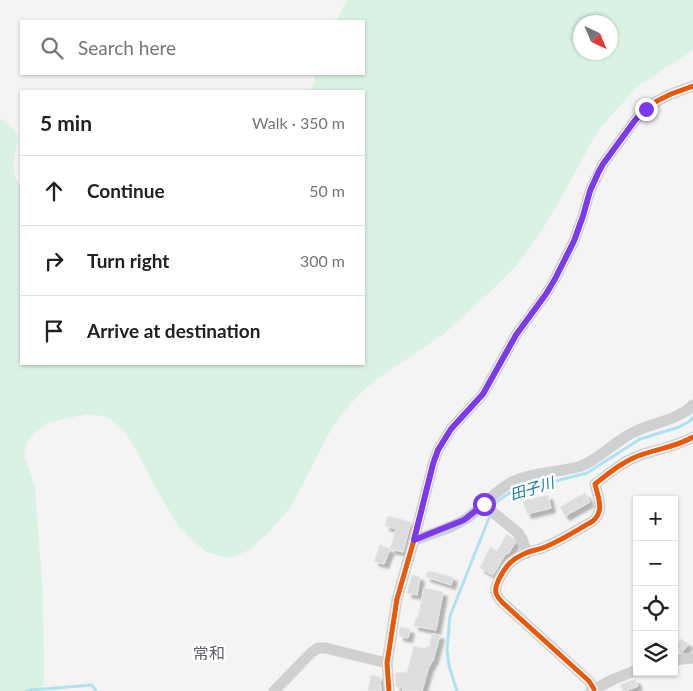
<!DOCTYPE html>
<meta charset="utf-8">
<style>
body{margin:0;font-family:Lato,"Noto Sans JP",sans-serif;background:#f6f6f6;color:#202124}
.controls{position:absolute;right:15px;bottom:15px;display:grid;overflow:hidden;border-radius:0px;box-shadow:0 1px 4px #0004}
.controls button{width:45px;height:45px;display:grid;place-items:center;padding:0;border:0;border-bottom:1px solid #e0e0e0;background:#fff;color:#202124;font:25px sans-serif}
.compass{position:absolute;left:573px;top:15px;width:45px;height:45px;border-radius:50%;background:#fff;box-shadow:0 1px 4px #0004;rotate:136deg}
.stop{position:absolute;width:15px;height:15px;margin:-11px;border:4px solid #7c3aed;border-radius:50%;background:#fff}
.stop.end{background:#7c3aed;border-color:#fff;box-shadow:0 1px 5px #0008}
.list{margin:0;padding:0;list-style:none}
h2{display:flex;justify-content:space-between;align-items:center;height:65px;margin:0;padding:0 20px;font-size:21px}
h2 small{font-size:16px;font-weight:400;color:#757577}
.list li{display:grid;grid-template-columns:32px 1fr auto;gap:15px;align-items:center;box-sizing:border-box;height:70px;padding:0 20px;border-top:1px solid #e0e0e0}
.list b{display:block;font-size:19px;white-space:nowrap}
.list em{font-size:16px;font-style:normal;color:#757577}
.icon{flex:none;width:28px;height:28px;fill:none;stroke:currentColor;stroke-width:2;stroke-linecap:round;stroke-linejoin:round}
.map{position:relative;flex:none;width:693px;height:691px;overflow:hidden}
.search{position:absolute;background:#fff;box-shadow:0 1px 4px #0004;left:20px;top:20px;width:345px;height:55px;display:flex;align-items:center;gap:12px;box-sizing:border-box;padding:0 18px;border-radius:0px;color:#757577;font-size:19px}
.panel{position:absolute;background:#fff;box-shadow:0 1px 4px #0004;left:20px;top:90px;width:345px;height:275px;border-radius:0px}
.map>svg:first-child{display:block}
</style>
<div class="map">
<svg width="693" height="691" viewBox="0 0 693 691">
<defs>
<filter id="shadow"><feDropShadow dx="4.5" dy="4.5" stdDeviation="1" flood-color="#0004"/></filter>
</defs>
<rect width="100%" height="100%" fill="#f4f4f4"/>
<path fill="#d9f2e3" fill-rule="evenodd" d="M346,0H693V50L637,87L599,129L552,214L534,242L516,266L494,288L445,333L380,377L363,391L343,412L328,435L291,507L271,530L251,549L230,558L206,552L180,529L155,487L134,446L124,431L110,419L102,416L87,414L47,423L36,432L27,442L24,454L35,487L43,596L44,682L41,691H0V118L12,128L19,137C15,152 9,174 21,186V364H364V91H310L316,74H364V21H337ZM580,22H610V52H580Z"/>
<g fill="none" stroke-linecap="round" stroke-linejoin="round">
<g stroke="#aee2f0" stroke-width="3">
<path d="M493,508L494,504L509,493L587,473L640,439L679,427L690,421L693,417"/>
<path d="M27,691L31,690L92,685L96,691"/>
<path d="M457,691L449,666L447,650L450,616L491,513"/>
</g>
</g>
<g fill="#ddddde" stroke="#e5e6e7" filter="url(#shadow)">
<path d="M585,493L590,502L565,516L560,507Z"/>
<path d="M548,495L551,508L527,514L523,501Z"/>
<path d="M388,516L411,522L403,552L390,549L396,529L385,526Z"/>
<path d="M507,534L512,538L515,543L508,554L506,553L493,575L480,568L490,547L497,551Z"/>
<path d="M380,545L390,549L384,564L374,561Z"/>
<path d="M428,571L453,577L451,585L426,577Z"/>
<path d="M412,575L420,577L417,595L407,593Z"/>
<path d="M424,588L443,592L436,630L414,626L416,618H418Z"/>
<path d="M400,627L410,629L408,638L399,636Z"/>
<path d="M432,634L440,635L433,661H432L430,666H429L422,691H403L402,687H396L395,673L407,672L414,646L426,649L427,646L429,647Z"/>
<path d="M681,639L689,644L683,651L675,646Z"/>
<path d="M371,675L380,677L381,691H368Z"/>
<path d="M635,679L638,686L626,691H623L620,685Z"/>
</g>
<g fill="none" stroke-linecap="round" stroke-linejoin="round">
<g stroke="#ced0d2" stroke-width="11">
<path d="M483,504L518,533L522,539L527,553"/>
<path d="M414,540C430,534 456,527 470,516C485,504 497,489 514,481C537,471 558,473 581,466C596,461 616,441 632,433C652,422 676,422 693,405"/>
<path d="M674,660L693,658"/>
<path d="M594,689L589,681L503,603C494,594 494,590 499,579C506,565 512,559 526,553C532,550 539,550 545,547C562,540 577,530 593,521C605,510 598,498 595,484C608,474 622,462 638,456C656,449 676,447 693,437"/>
<path d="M274,691L311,653L318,648H325L387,663"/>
<path d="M389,691L387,663L397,599L414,540L433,464L438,450L451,429L483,394L516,335L546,294L555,279L574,241L583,216L590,191L603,164L636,119L646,109L657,101L671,94L693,86"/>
<path d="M591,691L614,679L637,670"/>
</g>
<defs>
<g id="cycleway">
<path d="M594,689L589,681L503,603C494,594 494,590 499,579C506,565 512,559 526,553C532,550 539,550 545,547C562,540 577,530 593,521C605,510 598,498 595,484C608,474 622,462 638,456C656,449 676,447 693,437"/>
<path d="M389,691L387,663L397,599L414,540L433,464L438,450L451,429L483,394L516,335L546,294L555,279L574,241L583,216L590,191L603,164L636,119L646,109L657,101L671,94L693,86"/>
</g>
</defs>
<use href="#cycleway" stroke="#fff" stroke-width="8"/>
<use href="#cycleway" stroke="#e8590c" stroke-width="5"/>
</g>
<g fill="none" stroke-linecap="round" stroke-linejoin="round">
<path stroke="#7c3aed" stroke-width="6" d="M484,504L464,520L414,540L433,464L438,450L451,429L483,394L516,335L546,294L555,279L574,241L583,216L590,191L598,173L603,164L636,119L646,109"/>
</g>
<g text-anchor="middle" stroke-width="5" stroke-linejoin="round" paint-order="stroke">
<g font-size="15" font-style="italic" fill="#0c7c9b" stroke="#fff">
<text transform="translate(532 489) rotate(-17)" y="5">田子川</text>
</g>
<g font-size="16" fill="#5f6368" stroke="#fff">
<text x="209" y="659">常和</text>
</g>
</g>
</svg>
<div class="controls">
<button>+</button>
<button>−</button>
<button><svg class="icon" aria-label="locate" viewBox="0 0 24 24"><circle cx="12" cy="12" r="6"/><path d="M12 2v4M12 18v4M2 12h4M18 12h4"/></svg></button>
<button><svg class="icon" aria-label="layers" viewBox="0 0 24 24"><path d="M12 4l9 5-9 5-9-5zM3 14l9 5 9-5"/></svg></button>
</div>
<svg class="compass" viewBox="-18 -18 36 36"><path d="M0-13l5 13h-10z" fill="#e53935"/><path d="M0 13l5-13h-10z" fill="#757577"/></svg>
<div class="stop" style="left:484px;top:504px"></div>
<div class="stop end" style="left:646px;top:109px"></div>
<div class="search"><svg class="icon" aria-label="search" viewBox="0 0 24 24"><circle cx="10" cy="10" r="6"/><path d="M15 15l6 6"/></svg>Search here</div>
<section class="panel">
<h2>5 min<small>Walk · 350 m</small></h2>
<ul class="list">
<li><svg class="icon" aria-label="ahead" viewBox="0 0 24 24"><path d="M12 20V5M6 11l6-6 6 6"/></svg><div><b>Continue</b></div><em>50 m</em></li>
<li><svg class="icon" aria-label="right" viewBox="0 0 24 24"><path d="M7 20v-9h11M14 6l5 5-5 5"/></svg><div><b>Turn right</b></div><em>300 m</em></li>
<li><svg class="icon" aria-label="arrive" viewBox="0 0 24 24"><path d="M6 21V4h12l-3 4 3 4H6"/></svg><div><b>Arrive at destination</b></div></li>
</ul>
</section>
</div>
